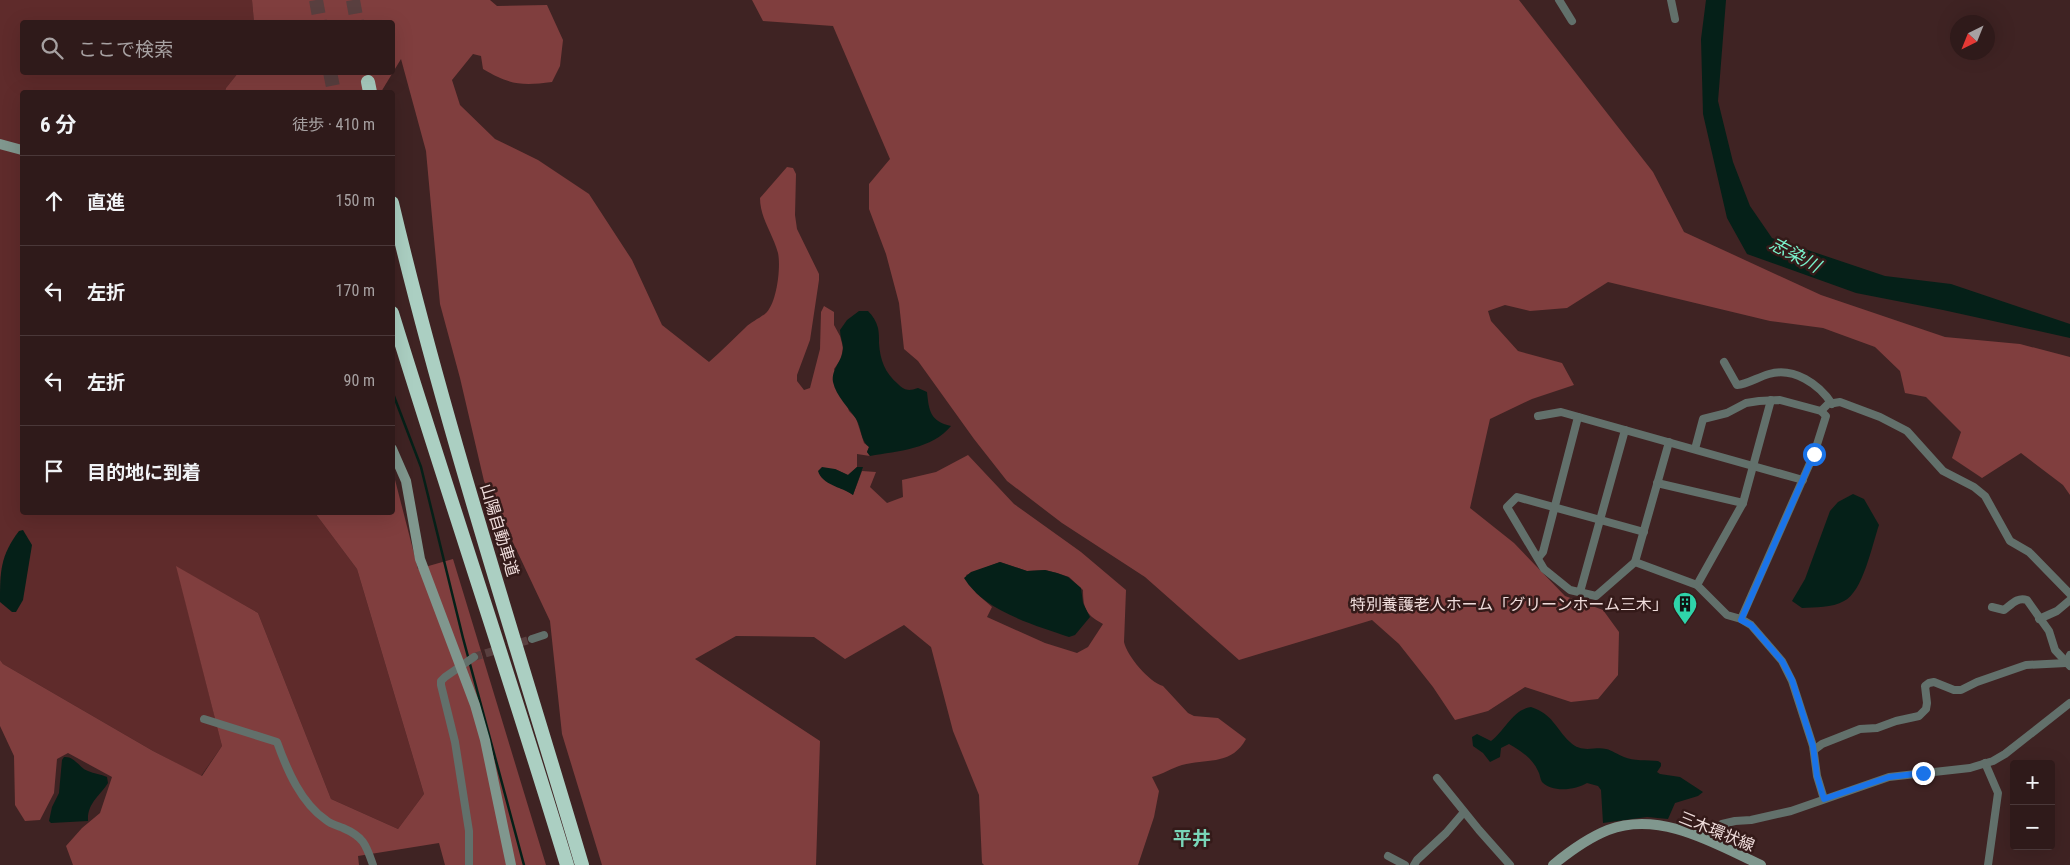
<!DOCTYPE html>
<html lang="ja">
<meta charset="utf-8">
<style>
body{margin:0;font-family:"Roboto Condensed","Noto Sans JP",sans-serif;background:#3b2727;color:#f1f3f6}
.controls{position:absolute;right:15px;bottom:15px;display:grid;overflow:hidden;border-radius:5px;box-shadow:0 5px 20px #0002}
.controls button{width:45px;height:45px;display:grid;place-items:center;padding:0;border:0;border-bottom:1px solid #4a3839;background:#2f1a1a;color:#f1f3f6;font:25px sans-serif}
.compass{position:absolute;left:1950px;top:15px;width:45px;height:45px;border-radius:50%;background:#2f1a1a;box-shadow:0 5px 20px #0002;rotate:223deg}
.stop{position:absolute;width:15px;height:15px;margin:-11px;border:4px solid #1a73e8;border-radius:50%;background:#fff}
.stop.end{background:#1a73e8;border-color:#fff;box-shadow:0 1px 5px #0008}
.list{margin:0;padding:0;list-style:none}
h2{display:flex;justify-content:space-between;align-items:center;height:65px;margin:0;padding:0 20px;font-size:21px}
h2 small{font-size:16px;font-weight:400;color:#a7a1a2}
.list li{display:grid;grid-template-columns:32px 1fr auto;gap:15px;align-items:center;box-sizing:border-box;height:90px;padding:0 20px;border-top:1px solid #4a3839}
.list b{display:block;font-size:19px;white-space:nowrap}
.list em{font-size:16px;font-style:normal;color:#a7a1a2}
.icon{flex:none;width:28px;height:28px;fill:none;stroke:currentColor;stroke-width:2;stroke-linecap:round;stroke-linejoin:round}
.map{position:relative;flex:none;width:2070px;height:865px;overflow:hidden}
.search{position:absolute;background:#2f1a1a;box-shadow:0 5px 20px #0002;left:20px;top:20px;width:375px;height:55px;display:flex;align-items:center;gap:12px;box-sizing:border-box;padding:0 18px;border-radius:5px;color:#a7a1a2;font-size:19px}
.panel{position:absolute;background:#2f1a1a;box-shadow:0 5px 20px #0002;left:20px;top:90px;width:375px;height:425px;border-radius:5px}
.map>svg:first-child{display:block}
</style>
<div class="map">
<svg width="2070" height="865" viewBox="0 0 2070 865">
<rect width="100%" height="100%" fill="#3f2323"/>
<path fill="#5f2b2b" d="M0,0H252L254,22H22V72L238,73L226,88L225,92H22V512L315,513L357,569L424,794L398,829L331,799L258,613L177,567L222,746L201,776L153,751L3,664L0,660Z"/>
<g fill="#803e3e" fill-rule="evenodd">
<path d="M252,0H490L497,6L547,5L563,40L560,66L552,82C522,86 510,85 483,69L481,56L473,54L452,80L460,105L495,139L538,160L589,194L632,260L662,325L709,362C722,351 733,339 745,328C752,321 761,318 767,312C777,301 781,267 778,253C773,234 760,218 760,198L787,167L793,168L796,174L795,215L797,229L819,274V280L810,340L797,375V381L804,390L810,388L820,349L821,312L824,306L834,312V325L840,336L843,347L841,359L834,369L849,411L856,418L864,443L869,447L867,452L870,456L857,454V467L848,475L835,469L836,487L844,489L853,495L862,471L876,472L870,487L887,503L903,497L902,480L936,472L968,455L1014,504L1081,552L1126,590L1124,642C1127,656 1149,682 1163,686L1188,713L1194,716L1218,718L1246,739C1231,766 1208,758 1182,765C1172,768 1163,774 1152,777L1159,791L1154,817L1138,865H984L982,863L979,795L953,731L931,647L904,625L845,659L814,637L736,636L695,659L820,741L816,865H602L562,734L550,621L484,481L460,378L440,304L426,151L401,59L381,92H225L226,88L238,73L392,72V22H254ZM1000,562L1027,571L1045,570L1057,573L1069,577L1083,590C1083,610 1087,615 1103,624L1088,647L1077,653L1045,643L987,617L992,607L976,593L966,575Z"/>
<path d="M752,0H1519L1653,172L1684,232L1821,295L1945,337L2020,344L2070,357V495L2063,485L2021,453L1982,478L1952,458L1961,432L1926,397L1905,393L1900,371L1875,347L1823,328L1770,321L1608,282L1567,308L1530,311L1505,305L1488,311L1491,321L1518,351L1562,363L1574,385L1532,399L1490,419L1470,508L1514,543L1565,596L1603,610L1619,632L1618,675L1598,699L1571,702L1525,687L1488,711L1455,720L1433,687L1399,644L1372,620L1239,660L1145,577L1062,523L1007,481L974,439L918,361L904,349L899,303L886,254L869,209V184L890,159L833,26L763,21Z"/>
<path d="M393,472L418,569L453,559L546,865H445L439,843L358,856L359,865H73L66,846L82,828L100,813L112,777L68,753L57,759L54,793L40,820L25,821L15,805L14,756L0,726V660L3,664L153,751L202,776L222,746L176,566L258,613L331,799L398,829L424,794L357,569L315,513L392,512Z"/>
</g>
<g fill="#052018">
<path d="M1706,0H1726L1718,101L1733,162L1750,206L1772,238L1885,276L1951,284L2070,324V338L1943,310L1856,293L1747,254L1727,218L1703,114L1701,39Z"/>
<path d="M859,311H868C873,316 876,321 878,328C879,333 879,338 879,343C880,360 885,373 898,384C905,391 909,391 918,388L927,392C929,411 930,421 951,426C932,449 898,451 870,456L867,452L869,447C860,440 862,428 856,419C849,408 836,396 833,382C831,369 842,362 843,349C843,343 840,336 840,330L847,320Z"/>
<path d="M822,467L835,469L848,475L857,467H863L853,495C842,487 822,485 818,471Z"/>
<path d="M1853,494L1864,499L1879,525C1872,545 1863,592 1844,601C1832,608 1815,607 1802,608L1792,601L1805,579L1830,511L1838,502Z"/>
<path d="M23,530L32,545L23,600L16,612H12L0,602C0,572 0,556 19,531Z"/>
<path d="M1000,562L1027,571L1045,570L1057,573L1068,577L1081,588L1083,603L1090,617L1075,635L1069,637C1034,625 984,611 964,578L971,572Z"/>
<path d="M1531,707C1553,714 1555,728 1570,742C1582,754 1595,746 1606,749C1612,750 1618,755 1624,757C1633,761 1647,760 1658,761L1661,763V766L1657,772L1660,774L1680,777L1703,792L1698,796L1675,803L1668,819L1647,817L1603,823L1601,790L1598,786L1587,783C1576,790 1552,793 1542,782C1540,779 1540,774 1538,771C1533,759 1520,750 1509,744L1501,748L1500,757L1490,762L1483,753L1473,746L1472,737L1477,734L1491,741C1505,731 1512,710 1531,707Z"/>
<path d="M64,757C75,756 79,768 88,771C94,774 101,774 107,777L108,783C100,796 87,803 88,821L51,823L49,821L52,807L59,793L62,760Z"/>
</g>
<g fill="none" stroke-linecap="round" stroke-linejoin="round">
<path stroke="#052018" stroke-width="2.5" d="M392,391L421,467L463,638L524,865"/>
<path stroke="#593f3f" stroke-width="8" stroke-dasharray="8 4" stroke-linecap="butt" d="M474,657L532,639"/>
<g stroke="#593f3f" stroke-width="14" stroke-dasharray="14 7" stroke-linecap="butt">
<path d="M316,0L320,22"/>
<path d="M353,0L357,22"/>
<path d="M330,72L334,92"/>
</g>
<g stroke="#62706b" stroke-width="8">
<path d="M1559,0L1572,21"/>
<path d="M1671,0L1675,19"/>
<path d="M1724,362L1737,385C1748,384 1758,377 1769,374C1794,367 1819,384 1832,404"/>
<path d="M1821,411L1828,404L1840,402L1880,417L1907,431L1943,471L1974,487L1985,496L2010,541L2029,552L2070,594"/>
<path d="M1538,416L1561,412L1803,480"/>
<path d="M1657,483L1743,503"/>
<path d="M1644,532L1517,497L1507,507L1544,569L1570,590L1596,596L1635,562L1697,585L1727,615L1741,619L1814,454L1826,416L1821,411L1780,400L1759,401L1746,403L1727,413L1703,419L1695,449"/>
<path d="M1538,558L1543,552L1578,417"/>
<path d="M1635,562L1669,442"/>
<path d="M1697,585L1743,503L1771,400"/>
<path d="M1580,592L1625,430"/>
<path d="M1992,607L2004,610C2012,604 2017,597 2027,600L2049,631L2055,650L2070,666"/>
<path d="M1741,619L1751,625L1782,661L1792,681L1813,746L1817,776L1824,799"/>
<path d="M2039,619L2057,611L2070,600"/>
<path d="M532,639L544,635"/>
<path d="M204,719L277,742C287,770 301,803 326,820C330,824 338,826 343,828C364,837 366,845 373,865"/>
<path d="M1814,750L1822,744L1860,729L1877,728L1896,721L1919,716L1926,709L1927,703L1925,686L1929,683L1934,682L1954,690H1961L1977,682L2026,665L2066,663L2070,655"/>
<path d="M1985,763L1998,793L1988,865"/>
<path d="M1437,778L1479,830L1510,865"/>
<path d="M1704,838L1722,824L1735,821L1751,820L1791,811L1889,777L1970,768L1993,761L2005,754L2070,703"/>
<path d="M1388,856L1405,865"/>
<path d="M469,865V831L455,742L441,685V681L445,677L474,657"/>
<path d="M1414,865L1417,860L1446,833L1464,812"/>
</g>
<g stroke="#80978e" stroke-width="10">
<path d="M0,144L22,150"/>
<path d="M392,449L406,481L420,559L475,705L485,740L511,865"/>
<path d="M1553,865C1570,851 1588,838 1608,830C1660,810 1716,844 1761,865"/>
</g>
<g stroke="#abcfc2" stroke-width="14">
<path d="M368,82L370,92"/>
<path d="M392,203C445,427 517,645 582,865"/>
<path d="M392,313C449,498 511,680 567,865"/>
</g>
</g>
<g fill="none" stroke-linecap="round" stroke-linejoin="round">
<path stroke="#1a73e8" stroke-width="6" d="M1814,454L1741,620L1751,625L1782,661L1792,680L1813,746L1817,776L1824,799L1889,777L1923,773"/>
</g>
<defs>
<symbol id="building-pin" viewBox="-11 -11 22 30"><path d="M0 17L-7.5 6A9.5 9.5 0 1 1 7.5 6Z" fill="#2fd4aa" stroke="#341a19"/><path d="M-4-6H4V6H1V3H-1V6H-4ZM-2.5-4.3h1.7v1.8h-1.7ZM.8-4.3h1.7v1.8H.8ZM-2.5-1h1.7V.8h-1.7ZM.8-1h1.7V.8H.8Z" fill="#111"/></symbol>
</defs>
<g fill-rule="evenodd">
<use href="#building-pin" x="1671" y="590" width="28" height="38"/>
</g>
<g text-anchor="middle" stroke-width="5" stroke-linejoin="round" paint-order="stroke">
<g font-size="16" fill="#efdcdb" stroke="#341a19">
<text transform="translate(500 530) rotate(73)" y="6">山陽自動車道</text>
<text transform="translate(1717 831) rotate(22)" y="6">三木環状線</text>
</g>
<g font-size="16" fill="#efdcdb" stroke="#341a19" text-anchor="end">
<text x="1668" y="610">特別養護老人ホーム「グリーンホーム三木」</text>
</g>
<g font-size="18" font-style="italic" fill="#79f1cb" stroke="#341a19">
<text transform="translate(1795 255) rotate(28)" y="6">志染川</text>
</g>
<g font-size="19" font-weight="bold" fill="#79d6b8" stroke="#341a19">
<text x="1192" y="845">平井</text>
</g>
</g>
</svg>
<div class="controls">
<button>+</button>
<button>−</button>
</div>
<svg class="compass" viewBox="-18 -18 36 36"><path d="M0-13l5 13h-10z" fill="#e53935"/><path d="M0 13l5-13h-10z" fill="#a7a1a2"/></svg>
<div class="stop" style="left:1814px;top:454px"></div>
<div class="stop end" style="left:1923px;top:773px"></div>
<div class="search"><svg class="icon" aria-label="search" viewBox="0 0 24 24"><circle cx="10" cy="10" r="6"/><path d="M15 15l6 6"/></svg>ここで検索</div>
<section class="panel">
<h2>6 分<small>徒歩 · 410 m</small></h2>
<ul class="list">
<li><svg class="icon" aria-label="ahead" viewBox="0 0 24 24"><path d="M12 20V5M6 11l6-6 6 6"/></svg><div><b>直進</b></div><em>150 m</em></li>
<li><svg class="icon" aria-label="left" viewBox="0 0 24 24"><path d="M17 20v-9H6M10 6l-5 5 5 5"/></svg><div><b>左折</b></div><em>170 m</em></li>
<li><svg class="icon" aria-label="left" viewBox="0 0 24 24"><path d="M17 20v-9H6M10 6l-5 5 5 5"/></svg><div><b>左折</b></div><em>90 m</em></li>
<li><svg class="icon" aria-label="arrive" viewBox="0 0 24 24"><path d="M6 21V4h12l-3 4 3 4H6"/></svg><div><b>目的地に到着</b></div></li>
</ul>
</section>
</div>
